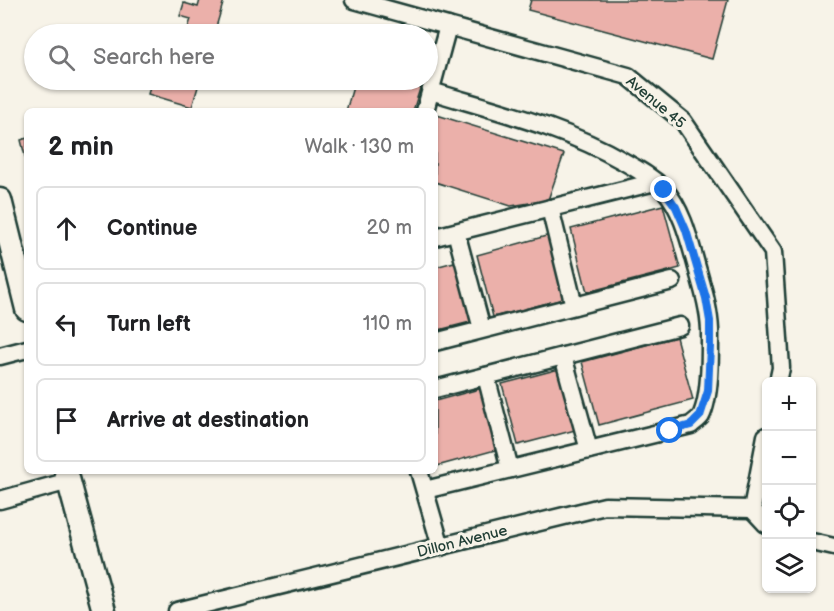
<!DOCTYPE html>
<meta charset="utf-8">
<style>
body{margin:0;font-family:"Balsamiq Sans",sans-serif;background:#f6f6f6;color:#202124}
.controls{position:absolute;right:18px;bottom:18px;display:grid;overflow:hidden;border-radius:9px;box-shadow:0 2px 4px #0004}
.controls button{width:54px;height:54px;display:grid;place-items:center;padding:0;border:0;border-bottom:2px solid #e0e0e0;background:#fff;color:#202124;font:30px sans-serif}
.stop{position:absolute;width:18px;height:18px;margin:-14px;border:4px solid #1a73e8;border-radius:50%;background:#fff}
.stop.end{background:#1a73e8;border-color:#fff;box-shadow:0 2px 6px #0008}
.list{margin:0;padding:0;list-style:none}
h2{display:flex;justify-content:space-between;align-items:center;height:78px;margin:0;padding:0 24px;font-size:26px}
h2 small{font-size:20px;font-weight:400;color:#757577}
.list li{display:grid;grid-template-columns:39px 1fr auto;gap:18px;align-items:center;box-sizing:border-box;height:84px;margin:0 12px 12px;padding:0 12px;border:2px solid #e0e0e0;border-radius:9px}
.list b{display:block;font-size:22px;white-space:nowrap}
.list em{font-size:20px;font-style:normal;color:#757577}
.icon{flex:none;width:33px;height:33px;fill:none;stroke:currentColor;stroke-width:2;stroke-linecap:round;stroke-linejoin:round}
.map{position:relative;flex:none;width:834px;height:611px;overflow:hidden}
.search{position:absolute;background:#fff;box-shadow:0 2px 4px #0004;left:24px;top:24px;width:414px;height:66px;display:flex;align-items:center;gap:15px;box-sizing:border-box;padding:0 21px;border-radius:33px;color:#757577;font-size:22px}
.panel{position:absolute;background:#fff;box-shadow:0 2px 4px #0004;left:24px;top:108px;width:414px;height:366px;border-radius:9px}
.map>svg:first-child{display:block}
</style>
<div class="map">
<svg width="834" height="611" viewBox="0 0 834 611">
<rect width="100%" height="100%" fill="#f7f3e8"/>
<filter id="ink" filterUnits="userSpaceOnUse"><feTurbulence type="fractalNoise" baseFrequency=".0167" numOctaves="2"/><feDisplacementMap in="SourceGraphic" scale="12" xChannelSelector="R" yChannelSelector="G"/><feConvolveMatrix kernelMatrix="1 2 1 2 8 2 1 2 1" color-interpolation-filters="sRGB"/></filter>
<g filter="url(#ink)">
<g fill="#ebb0aa" stroke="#1f3d34" stroke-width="1.5">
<path d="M200,0H224L214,34H186L191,19L180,16L184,3L198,7Z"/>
<path d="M531,0H728L712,59L528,10Z"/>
<path d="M152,80H200L192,107L148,94Z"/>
<path d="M355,80H413L422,82L413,111H346Z"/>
<path d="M437,115L564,154L548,200L511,206L435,182V122Z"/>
<path d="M27,138V164L21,140Z"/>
<path d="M663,205L680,268L587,292L571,229Z"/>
<path d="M550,235L567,298L493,317L477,255Z"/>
<path d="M458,261L474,321L435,331V267Z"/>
<path d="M676,337L693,400L599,425L582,362Z"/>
<path d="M563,368L579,429L518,445L502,384Z"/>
<path d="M483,388L499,449L437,466L435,458V401Z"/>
</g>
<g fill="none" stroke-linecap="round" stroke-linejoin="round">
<defs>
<g id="street">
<path d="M354,0L628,76L683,121L773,252L781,368L778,382"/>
<path d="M425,111L448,26"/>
<path d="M550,208L574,306"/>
<path d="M456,232L482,329"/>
<path d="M435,237L655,182"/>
<path d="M435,342L672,281"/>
<path d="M0,356L27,349"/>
<path d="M563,356L589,450"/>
<path d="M486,376L510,469"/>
<path d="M435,389L680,326"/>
<path d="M419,471L441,547"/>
<path d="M425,490L691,425C694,422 699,419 701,416C711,396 710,352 710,330C709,307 702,286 696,264C689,239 682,209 664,189C652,177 637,169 623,161C564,127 496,111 431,91"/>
<path d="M0,500L69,481"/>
<path d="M752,509L766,436"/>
<path d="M752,509L766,524"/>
<path d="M812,542L834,547"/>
<path d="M177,611L605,506L752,509"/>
</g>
<g id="secondary">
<path d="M0,200L27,309"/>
<path d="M66,471L104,611"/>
</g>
</defs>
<use href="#street" stroke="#1f3d34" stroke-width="21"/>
<use href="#secondary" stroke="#1f3d34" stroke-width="27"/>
<use href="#street" stroke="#f7f3e8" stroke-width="16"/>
<use href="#secondary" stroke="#f7f3e8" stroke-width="22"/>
</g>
</g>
<g fill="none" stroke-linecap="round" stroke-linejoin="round" filter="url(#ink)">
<path stroke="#1a73e8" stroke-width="8" d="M664,190L676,207L686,230L706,298L710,321V346L708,391L700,416L691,425L670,431"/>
</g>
<g text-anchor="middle" stroke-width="6" stroke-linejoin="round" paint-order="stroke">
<g font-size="15" fill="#1f3d34" stroke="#f7f3e8">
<text transform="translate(656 102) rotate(40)" y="5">Avenue 45</text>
<text transform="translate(462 541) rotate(-14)" y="5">Dillon Avenue</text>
</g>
</g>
</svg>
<div class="controls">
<button>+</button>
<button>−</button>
<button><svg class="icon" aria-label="locate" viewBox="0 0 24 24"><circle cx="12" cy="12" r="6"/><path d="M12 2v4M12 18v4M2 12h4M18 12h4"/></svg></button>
<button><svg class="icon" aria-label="layers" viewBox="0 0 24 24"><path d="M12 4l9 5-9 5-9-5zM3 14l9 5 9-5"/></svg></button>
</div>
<div class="stop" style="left:670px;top:431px"></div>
<div class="stop end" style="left:664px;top:190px"></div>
<div class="search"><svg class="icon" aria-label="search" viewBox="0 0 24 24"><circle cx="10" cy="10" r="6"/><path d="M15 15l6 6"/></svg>Search here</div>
<section class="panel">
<h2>2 min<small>Walk · 130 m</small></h2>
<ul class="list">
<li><svg class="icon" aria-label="ahead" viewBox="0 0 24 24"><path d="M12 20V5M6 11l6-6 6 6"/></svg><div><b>Continue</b></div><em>20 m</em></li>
<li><svg class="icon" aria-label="left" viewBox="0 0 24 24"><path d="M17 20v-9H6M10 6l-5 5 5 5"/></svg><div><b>Turn left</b></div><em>110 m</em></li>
<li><svg class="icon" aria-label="arrive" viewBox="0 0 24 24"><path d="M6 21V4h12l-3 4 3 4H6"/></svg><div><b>Arrive at destination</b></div></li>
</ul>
</section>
</div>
